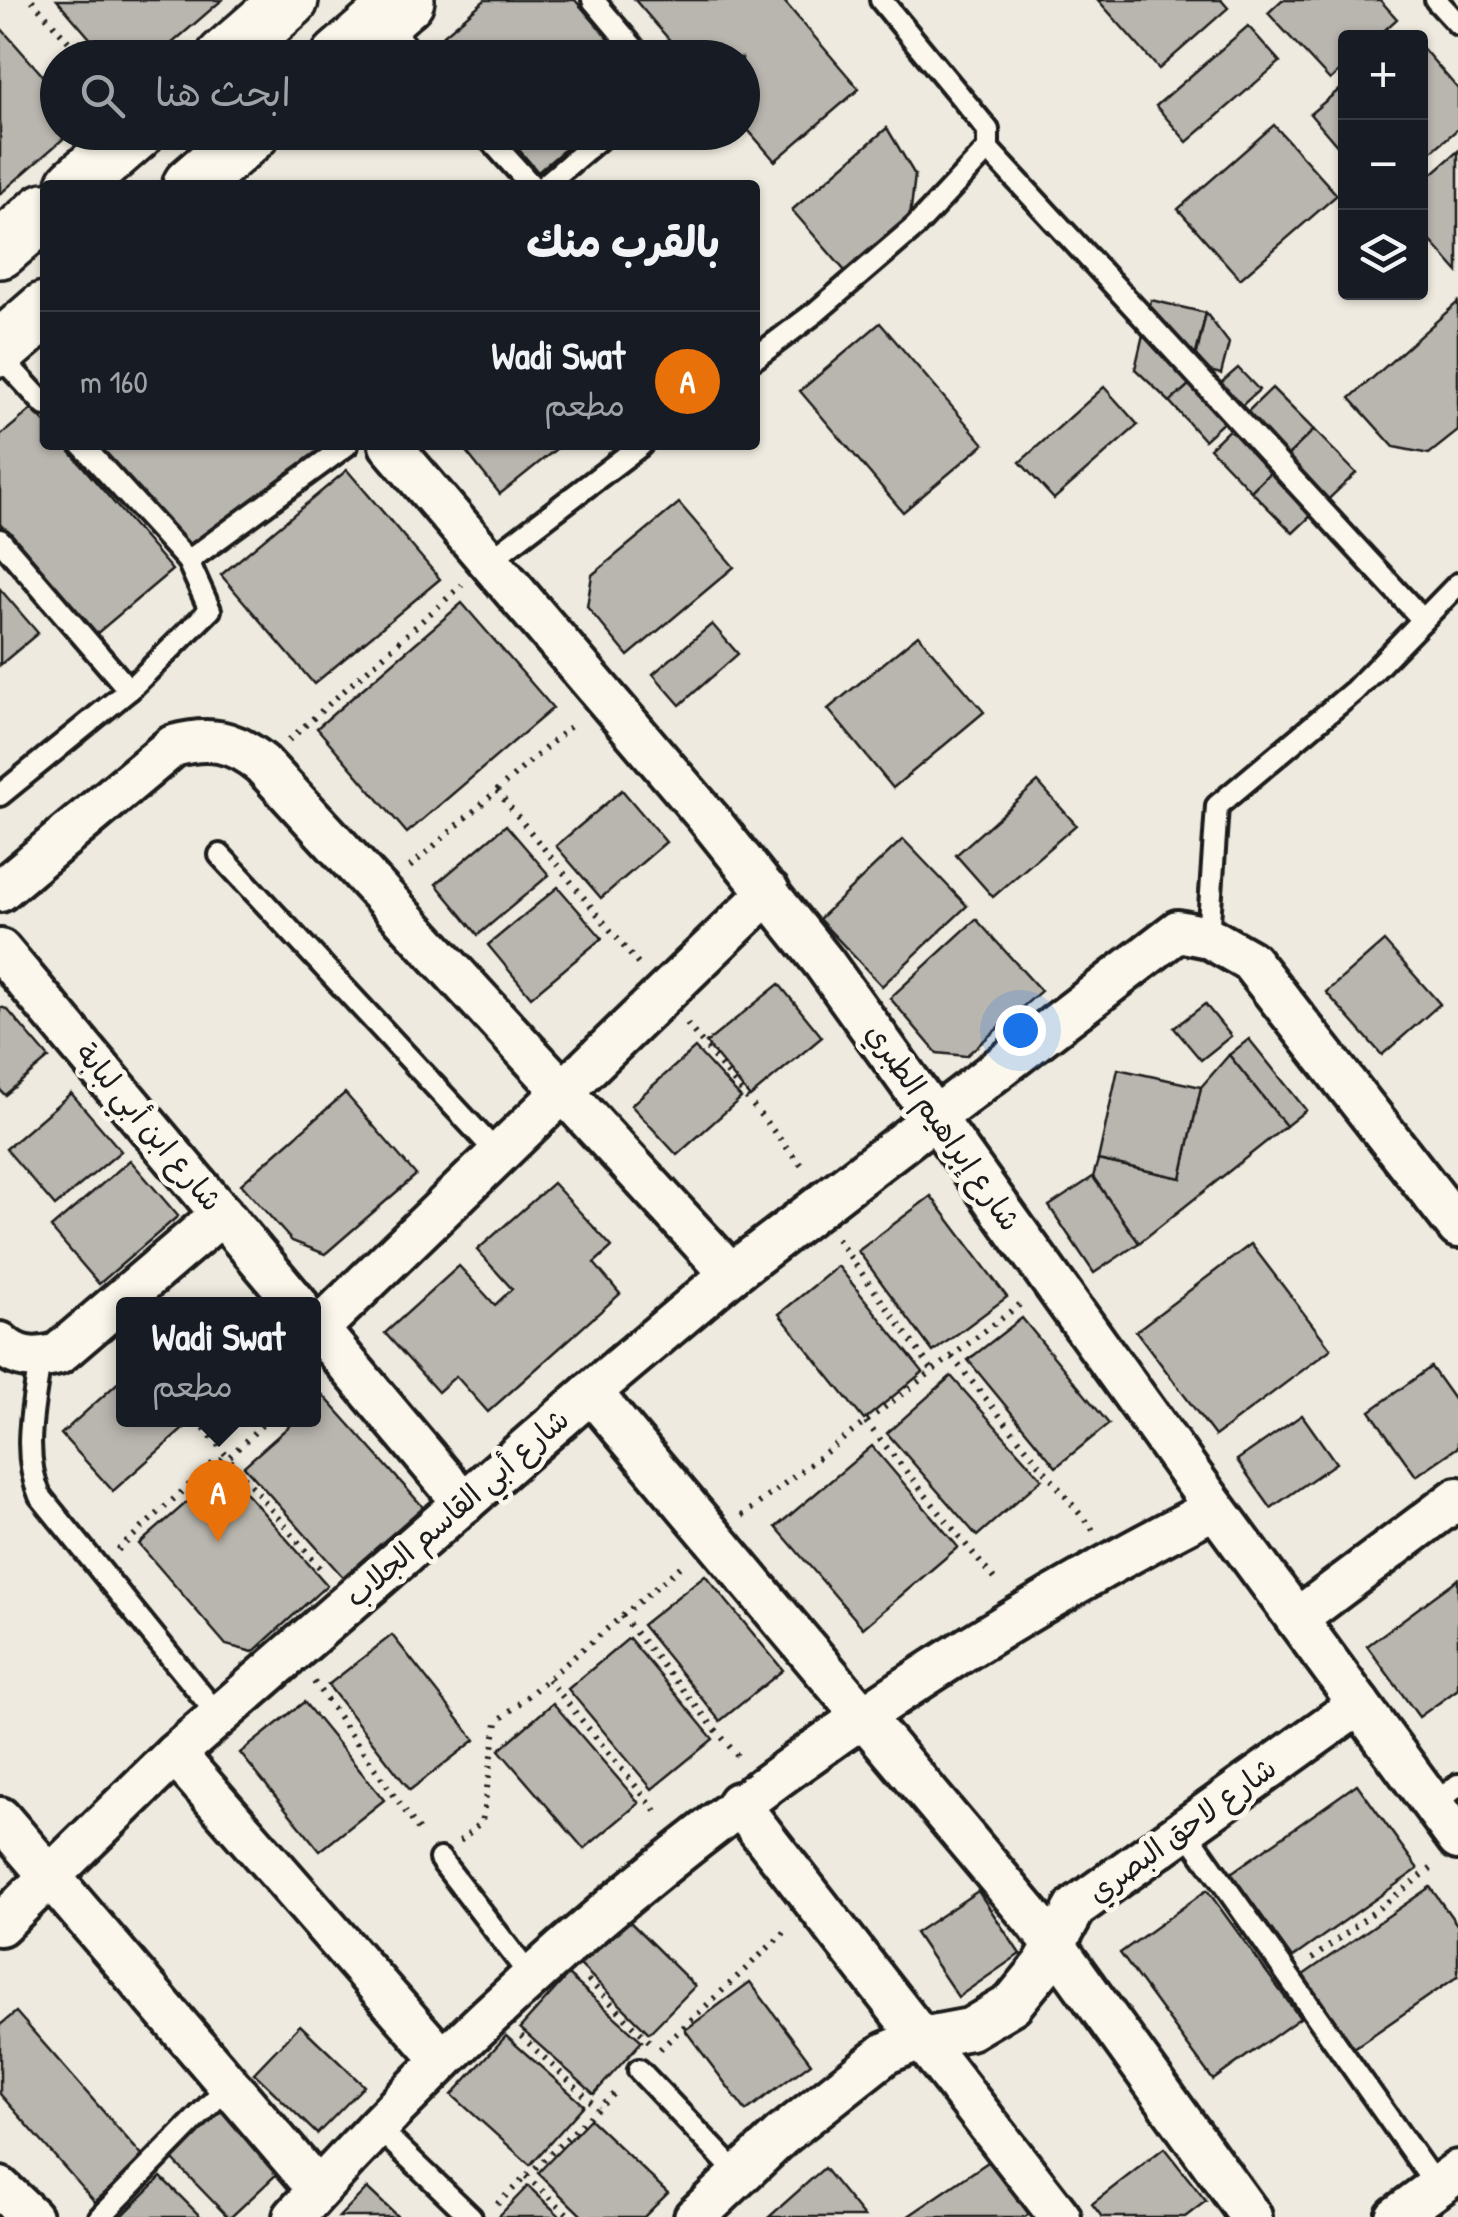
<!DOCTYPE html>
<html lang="ar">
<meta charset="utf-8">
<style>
body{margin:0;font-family:"Patrick Hand","Playpen Sans Arabic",sans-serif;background:#242831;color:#f1f3f6;direction:rtl}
.controls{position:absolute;right:30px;top:30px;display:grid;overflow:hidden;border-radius:10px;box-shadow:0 2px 8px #0004}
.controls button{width:90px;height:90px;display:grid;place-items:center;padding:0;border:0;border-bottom:2px solid #363941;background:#171b24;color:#f1f3f6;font:50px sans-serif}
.you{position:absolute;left:1020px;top:1030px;width:35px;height:35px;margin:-25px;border:8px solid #fff;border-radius:50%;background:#1a73e8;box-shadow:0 0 0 15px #1a73e833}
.badge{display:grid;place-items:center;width:65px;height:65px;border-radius:50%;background:#0b8043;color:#fff;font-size:32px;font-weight:700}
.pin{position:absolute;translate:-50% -82px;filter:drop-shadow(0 2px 5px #0008)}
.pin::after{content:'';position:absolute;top:52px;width:35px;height:30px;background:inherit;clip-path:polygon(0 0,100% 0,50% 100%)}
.popup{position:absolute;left:116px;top:1297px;width:205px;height:130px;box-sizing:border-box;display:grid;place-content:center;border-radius:10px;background:#171b24;filter:drop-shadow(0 2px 8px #0005);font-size:32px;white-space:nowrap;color:#9ea1a6}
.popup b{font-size:38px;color:#f1f3f6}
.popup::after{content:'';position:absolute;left:50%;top:100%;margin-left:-20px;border:20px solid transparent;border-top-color:#171b24}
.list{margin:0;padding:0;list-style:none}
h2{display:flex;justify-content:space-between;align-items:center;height:130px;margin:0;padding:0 40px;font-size:42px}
h2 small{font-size:32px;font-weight:400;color:#9ea1a6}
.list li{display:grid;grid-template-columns:65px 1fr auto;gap:30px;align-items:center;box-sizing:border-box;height:140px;padding:0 40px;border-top:2px solid #363941}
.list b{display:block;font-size:38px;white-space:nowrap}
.list p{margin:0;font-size:32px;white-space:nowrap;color:#9ea1a6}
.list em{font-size:32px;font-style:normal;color:#9ea1a6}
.icon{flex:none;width:55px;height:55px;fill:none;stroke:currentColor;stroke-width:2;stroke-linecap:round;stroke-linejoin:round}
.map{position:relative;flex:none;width:1458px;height:2217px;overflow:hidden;direction:ltr}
.search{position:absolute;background:#171b24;box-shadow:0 2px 8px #0004;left:40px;top:40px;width:720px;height:110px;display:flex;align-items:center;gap:25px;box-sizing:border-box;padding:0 35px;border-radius:55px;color:#9ea1a6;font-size:38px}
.panel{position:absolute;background:#171b24;box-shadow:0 2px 8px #0004;left:40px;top:180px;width:720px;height:270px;border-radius:10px;direction:rtl}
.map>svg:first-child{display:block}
</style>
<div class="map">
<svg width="1458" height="2217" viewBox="0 0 1458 2217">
<rect width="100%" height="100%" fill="#eeeadf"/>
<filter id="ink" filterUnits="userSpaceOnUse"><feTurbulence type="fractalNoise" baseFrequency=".01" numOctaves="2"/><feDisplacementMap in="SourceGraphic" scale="20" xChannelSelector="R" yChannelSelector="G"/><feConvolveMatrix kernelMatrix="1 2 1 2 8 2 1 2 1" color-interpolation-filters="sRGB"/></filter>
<g filter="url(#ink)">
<g fill="#b9b6af" stroke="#1c1c1c" stroke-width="2.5">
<path d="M57,0H222L155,58H107Z"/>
<path d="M485,0H575L625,58H440L431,46Z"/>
<path d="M635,0H783L859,89L775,161L742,123V58H685Z"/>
<path d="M1098,0H1221L1228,8L1159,69Z"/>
<path d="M1282,0H1380L1397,19L1376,38H1346V65L1330,80L1268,13Z"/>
<path d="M1248,26L1280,62L1187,142L1156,106Z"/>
<path d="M0,27L58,93V132H71L0,194Z"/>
<path d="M1420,45L1458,89V129L1420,161Z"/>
<path d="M1346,84V156L1310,114Z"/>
<path d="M1274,125L1337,195L1240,279L1178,209Z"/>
<path d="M887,128L915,175L910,217L845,271L792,210Z"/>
<path d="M504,132H585L538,172Z"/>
<path d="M1458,151V272L1420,229V184Z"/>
<path d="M1151,300L1206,313L1188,386L1170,402L1135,369Z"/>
<path d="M1458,302V431L1429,454L1394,447L1350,398Z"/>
<path d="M1206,313L1229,343L1221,374L1194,367Z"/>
<path d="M880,323L984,444L903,512L800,391Z"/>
<path d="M1238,368L1259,390L1204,440L1170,402L1200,375L1213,390Z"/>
<path d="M1104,387L1138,425L1054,499L1020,462Z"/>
<path d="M1272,388L1314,430L1251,491L1210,448Z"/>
<path d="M32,409L45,423V445H64L172,570L95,635L0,524V436Z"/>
<path d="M1314,430L1356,473L1293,533L1251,491Z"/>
<path d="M91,445H326L329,449L194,564Z"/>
<path d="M461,445H561L500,494Z"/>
<path d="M347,470L440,579L314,684L221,575Z"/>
<path d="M679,503L734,567L628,656L587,607L592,575Z"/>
<path d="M0,589L38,633L0,665Z"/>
<path d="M462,603L553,708L407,833L317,728Z"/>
<path d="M712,624L738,654L680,705L653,674Z"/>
<path d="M918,635L984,712L893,788L828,709Z"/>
<path d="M1038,782L1076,825L993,897L956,855Z"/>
<path d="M622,790L666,842L601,898L556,846Z"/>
<path d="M506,825L549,875L478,935L436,884Z"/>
<path d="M903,839L967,906L882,986L819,919Z"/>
<path d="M558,887L602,938L531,997L488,945Z"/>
<path d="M976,919L1041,991L966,1056L937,1053L890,998Z"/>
<path d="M1384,941L1440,1004L1382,1055L1326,992Z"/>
<path d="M779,984L822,1037L750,1097L706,1043Z"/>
<path d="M1205,1004L1231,1036L1201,1060L1174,1028Z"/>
<path d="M0,1007L7,1009L49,1058L5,1095L0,1090Z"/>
<path d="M1249,1039L1306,1110L1286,1126L1229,1055Z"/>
<path d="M695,1048L741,1098L677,1155L631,1105Z"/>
<path d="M1229,1055L1286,1126L1139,1243L1093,1177L1098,1160L1181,1178L1201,1087Z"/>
<path d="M1118,1069L1201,1087L1181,1178L1098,1160Z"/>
<path d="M71,1093L121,1151L55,1206L6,1149Z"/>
<path d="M345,1093L416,1175L325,1254L292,1241L241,1184Z"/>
<path d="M130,1160L178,1216L99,1284L51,1228Z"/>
<path d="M1093,1177L1139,1243L1094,1273L1049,1206Z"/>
<path d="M553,1183L612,1247L594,1263L620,1294L488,1412L456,1376L438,1392L385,1333L459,1266L495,1305L512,1289L477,1250Z"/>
<path d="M931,1196L1007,1297L933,1352L858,1251Z"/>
<path d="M1251,1244L1331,1349L1215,1436L1136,1331Z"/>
<path d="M838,1266L923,1372L864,1420L779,1314Z"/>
<path d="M1022,1318L1109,1424L1056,1467L968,1360Z"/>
<path d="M1431,1367L1458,1405V1447L1416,1476L1370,1411Z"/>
<path d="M951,1376L1042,1479L977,1536L887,1433Z"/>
<path d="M123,1378V1420H187L190,1423L113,1491L61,1434Z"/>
<path d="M323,1395L423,1507L343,1577L244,1466L296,1420H313V1404Z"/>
<path d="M1302,1415L1336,1463L1271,1508L1237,1460Z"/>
<path d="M872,1446L958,1547L863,1628L776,1527Z"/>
<path d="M225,1469L327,1585L253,1652L226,1645L139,1544Z"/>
<path d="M705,1575L783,1670L720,1721L642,1625Z"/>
<path d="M1458,1579V1689L1419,1717L1367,1646Z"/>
<path d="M392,1635L475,1740L410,1790L328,1685Z"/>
<path d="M629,1638L713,1739L652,1789L568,1689Z"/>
<path d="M304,1702L384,1800L320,1851L240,1753Z"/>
<path d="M553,1703L639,1803L584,1849L499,1750Z"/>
<path d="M1357,1784L1418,1869L1292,1958L1231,1873Z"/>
<path d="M1430,1887L1458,1926V1976L1354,2048L1303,1975Z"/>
<path d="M1207,1890L1300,2018L1213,2080L1120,1953Z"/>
<path d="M978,1891L1020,1954L958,1997L915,1933Z"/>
<path d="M624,1916L695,1986L649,2033L578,1963Z"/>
<path d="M568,1975L642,2041L594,2094L520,2028Z"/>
<path d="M750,1982L811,2063L746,2111L685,2030Z"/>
<path d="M16,2012L144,2158L95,2202L0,2094V2025Z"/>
<path d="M300,2025L364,2086L317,2134L254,2073Z"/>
<path d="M506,2036L584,2105L530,2165L452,2095Z"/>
<path d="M222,2108L281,2170L231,2217H228L171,2158Z"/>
<path d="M590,2119L668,2193L644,2217H583L538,2173Z"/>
<path d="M1164,2148L1206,2201L1185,2217H1102L1092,2204Z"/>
<path d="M991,2160L1029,2214L1025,2217H907Z"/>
<path d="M824,2168L864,2217H769Z"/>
<path d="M161,2177L201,2217H121Z"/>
<path d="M528,2186L561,2217H498Z"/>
<path d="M367,2188L398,2217H339Z"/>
</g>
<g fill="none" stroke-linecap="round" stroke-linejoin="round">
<defs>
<g id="service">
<path d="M593,0L642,58"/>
<path d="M1436,0L1458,24"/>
<path d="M384,21L416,58"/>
<path d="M483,132L531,185"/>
<path d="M988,149L1423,620"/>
<path d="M545,185L607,132"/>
<path d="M0,356L45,405"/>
<path d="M755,358L816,312L915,227L988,149V130L881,0"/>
<path d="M82,445L188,561"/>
<path d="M0,540L129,690"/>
<path d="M489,561L641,445"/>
<path d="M0,795L129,690L210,610L188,561L347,445"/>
<path d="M220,855L498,1154"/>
<path d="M1208,937L1217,806L1354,691L1458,584"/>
<path d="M40,1359C34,1405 21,1452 40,1496L218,1715"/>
<path d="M1433,1805L1458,1785"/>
<path d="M1184,1828L1437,2187"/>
<path d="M440,1859L531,1977"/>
<path d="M639,2070L738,2174"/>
<path d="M377,2127L471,2217"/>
<path d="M100,2217L229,2085"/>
</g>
<g id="minor">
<path d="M390,445L708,818L824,963L1191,1475L1458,1839"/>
<path d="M0,891L173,746C209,736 233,740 262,764L731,1274"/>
<path d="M0,950L297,1304"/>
<path d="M313,1323L464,1503"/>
<path d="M318,1329L769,892"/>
<path d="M0,1343C17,1360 36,1360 58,1354L222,1214"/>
<path d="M591,1392L1054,1944L1251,2217"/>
<path d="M1297,1619L1458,1498"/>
<path d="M175,1754L442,2059"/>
<path d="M738,1803L1060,2217"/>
<path d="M0,1818L318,2189"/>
<path d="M0,1925L175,1754L591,1392L731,1274L1178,931L1208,937L1250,961L1458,1227"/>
<path d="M0,2188L31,2217"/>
<path d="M294,2217C553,1924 867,1686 1215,1508"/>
<path d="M695,2217L781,2136L886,2053L922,2038L970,2029L1012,2004L1043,1966L1076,1907L1359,1704"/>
<path d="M1396,2217L1458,2171"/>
</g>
<g id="primary">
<path d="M224,58L290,0"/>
<path d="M339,58L406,0"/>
<path d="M75,185L136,132"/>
<path d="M191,185L252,132"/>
<path d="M0,250L45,211"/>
<path d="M0,349L45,310"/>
</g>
</defs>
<use href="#service" stroke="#1c1c1c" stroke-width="28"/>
<use href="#minor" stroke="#1c1c1c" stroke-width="48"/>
<use href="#primary" stroke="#1c1c1c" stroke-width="62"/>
<g stroke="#1c1c1c" stroke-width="6" stroke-dasharray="2.5 8" stroke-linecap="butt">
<path d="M32,0L83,58"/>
<path d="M289,740L462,585"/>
<path d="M497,791L638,964"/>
<path d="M410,867L574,723"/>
<path d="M687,1024L805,1170"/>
<path d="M837,1239L933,1371"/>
<path d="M952,1357L1093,1530"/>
<path d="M197,1420L324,1573"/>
<path d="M866,1422L998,1584"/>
<path d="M742,1516L1023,1302"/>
<path d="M118,1550L212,1464L229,1457L267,1420"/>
<path d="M622,1616L739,1758"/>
<path d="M548,1679L661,1817"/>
<path d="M314,1682L422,1835"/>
<path d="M460,1841L482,1821L497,1722L686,1562"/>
<path d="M1312,1959L1433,1867"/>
<path d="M588,1980L650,2042"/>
<path d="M521,2036L598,2108"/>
<path d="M660,2049L786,1931"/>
<path d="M526,2176L571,2217"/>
<path d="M497,2204L619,2089"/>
</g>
<use href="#service" stroke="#fbf7ec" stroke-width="20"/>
<use href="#minor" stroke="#fbf7ec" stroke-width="40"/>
<use href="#primary" stroke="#fbf7ec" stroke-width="55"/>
</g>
</g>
<g text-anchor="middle" stroke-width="10" stroke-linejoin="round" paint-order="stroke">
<g font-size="30" fill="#1c1c1c" stroke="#fbf7ec">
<text transform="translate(149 1127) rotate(50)" y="10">شارع ابن أبي لبابة</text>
<text transform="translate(943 1127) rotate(55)" y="10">شارع إبراهيم الطبري</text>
<text transform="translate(457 1508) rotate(-41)" y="10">شارع أبي القاسم الجلاب</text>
<text transform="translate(1182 1830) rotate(-36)" y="10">شارع لاحق البصري</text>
</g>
</g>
</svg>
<div class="controls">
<button>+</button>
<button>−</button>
<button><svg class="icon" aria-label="layers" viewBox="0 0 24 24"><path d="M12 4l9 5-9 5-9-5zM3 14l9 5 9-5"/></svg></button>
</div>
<div class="you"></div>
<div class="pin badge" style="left:218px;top:1542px;background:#e8710a">A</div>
<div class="popup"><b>Wadi Swat</b>مطعم</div>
<div class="search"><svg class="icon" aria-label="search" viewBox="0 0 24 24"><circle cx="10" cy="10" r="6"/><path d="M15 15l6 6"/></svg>ابحث هنا</div>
<section class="panel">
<h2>بالقرب منك<small></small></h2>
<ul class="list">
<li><span class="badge" style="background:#e8710a">A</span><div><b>Wadi Swat</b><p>مطعم</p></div><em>160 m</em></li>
</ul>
</section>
</div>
